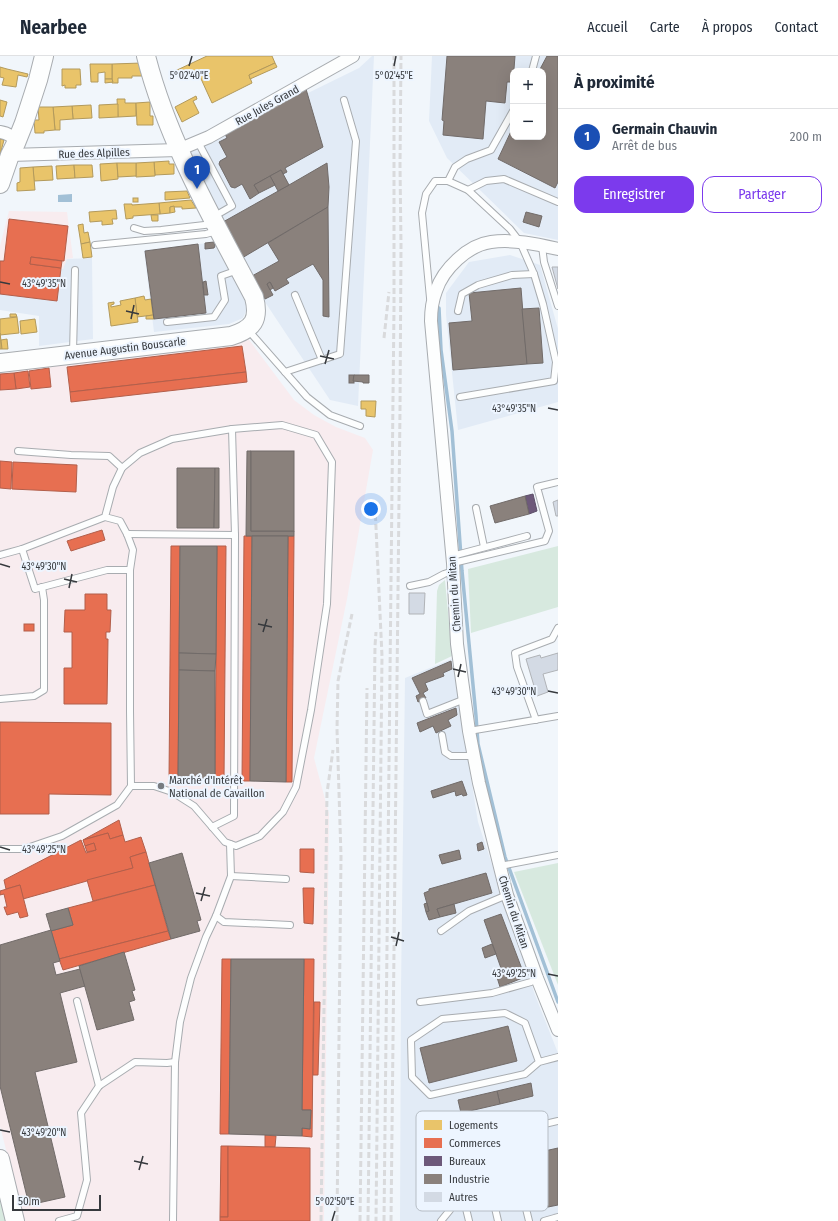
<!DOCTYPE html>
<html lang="fr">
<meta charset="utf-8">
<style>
body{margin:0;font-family:"Fira Sans Condensed",sans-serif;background:#f6f6f7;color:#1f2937}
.controls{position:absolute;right:12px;top:12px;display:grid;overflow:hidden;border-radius:8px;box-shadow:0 4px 16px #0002}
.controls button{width:36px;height:36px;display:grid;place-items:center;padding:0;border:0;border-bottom:1px solid #e0e1e3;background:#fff;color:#1f2937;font:20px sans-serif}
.scale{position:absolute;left:12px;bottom:10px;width:89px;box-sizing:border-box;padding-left:4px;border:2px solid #36393d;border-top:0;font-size:11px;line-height:14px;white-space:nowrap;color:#36393d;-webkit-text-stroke:3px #edf5ff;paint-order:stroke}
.you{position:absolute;left:371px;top:453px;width:14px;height:14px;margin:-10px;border:3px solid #fff;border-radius:50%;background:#1a73e8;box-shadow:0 0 0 6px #1a73e833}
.badge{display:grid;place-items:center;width:26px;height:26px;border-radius:50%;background:#7c3aed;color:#fff;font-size:13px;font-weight:700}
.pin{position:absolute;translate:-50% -33px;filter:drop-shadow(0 1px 2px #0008)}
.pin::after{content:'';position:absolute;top:21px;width:14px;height:12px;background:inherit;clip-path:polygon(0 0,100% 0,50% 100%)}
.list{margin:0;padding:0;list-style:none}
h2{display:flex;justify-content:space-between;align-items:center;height:52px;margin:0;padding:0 16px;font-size:17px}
h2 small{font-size:13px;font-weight:400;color:#747a83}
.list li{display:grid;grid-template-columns:26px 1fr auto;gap:12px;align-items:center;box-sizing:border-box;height:56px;padding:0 16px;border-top:1px solid #e0e1e3}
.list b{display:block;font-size:15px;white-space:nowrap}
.list p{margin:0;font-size:13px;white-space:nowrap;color:#747a83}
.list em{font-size:13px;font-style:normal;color:#747a83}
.actions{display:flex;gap:8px;padding:12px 16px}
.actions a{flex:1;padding:9px 0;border:1px solid #7c3aed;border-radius:12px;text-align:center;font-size:14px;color:#7c3aed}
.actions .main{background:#7c3aed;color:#fff}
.map{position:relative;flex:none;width:558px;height:1165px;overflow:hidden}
header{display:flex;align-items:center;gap:24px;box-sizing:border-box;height:56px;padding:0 20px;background:#fff;border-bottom:1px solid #e0e1e3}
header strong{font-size:19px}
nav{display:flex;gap:22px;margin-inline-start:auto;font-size:14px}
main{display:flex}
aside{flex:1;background:#fff}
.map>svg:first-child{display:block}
</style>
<header>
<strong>Nearbee</strong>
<nav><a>Accueil</a><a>Carte</a><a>À propos</a><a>Contact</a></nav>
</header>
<main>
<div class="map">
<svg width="558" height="1165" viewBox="0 0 558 1165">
<rect width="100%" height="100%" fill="#f1f6fb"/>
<g fill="#f8ecef">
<path d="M9,155L67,156L73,202L67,203L63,213L0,204V190Z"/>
<path d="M247,281L294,344L314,359L336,371L365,382L373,394L347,543L314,702L329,758L324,1165H24L0,1070V317Z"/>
</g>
<g fill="#e2ebf6" fill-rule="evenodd">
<path d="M372,0H374L358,350L330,344L265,246L242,205L188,96L359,12Z"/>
<path d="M432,0H558V184L524,177L447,102L429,65ZM513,15H543V81H513Z"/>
<path d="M217,186L246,241V255L243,262L229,268L154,276L144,194Z"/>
<path d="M510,199L540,209L558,273V346L458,374L446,259V237L469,206Z"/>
<path d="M92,202L93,283L39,290V260L0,254V204L63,213L67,203Z"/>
<path d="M452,603L478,766L535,939L558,997V1165H400L401,933L405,622Z"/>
</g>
<g fill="#d7e9df">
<path d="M558,490V551L471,577L468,513Z"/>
<path d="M445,524L452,600L435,608L437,535L439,529Z"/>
<path d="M558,807V929L514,816Z"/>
<path d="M0,1130L8,1165H0Z"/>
</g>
<path fill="#a2c0d6" d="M72,138V146H58V139Z"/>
<g fill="#e9c46a" stroke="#b39a5c">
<path d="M207,0H272L275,7L249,19L252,27L212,47L197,14L179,22L175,15Z"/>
<path d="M142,7L145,20H132V22H118V27H112V8Z"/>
<path d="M275,7L277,11L250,23L249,19Z"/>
<path d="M90,8H112V23H105V16L98,17V26H91Z"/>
<path d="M0,11L7,13L28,18L27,21L18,19L16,31L2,29L4,22L0,21Z"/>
<path d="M62,13H80L81,29H76V32H65V29L62,30Z"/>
<path d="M105,23H112L113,26L105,27Z"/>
<path d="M196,40L197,43L193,45L199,57L182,66L175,51Z"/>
<path d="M117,43H125V47H136V60L118,61Z"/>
<path d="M0,44L7,46L3,61L0,60Z"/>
<path d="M150,46V60H153V69H137L136,47Z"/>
<path d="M118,48V61L99,62V49Z"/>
<path d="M91,49L92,62L73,63L72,50Z"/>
<path d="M72,50L73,63L60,64V74H55L53,51Z"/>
<path d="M38,51H53L55,74L44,75V77H35L34,64H39Z"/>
<path d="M0,83L4,84L0,99Z"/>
<path d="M169,105V108H174V118L155,119L154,106Z"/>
<path d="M154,106L155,120L136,121V107Z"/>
<path d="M117,107L118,123L101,125L100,108Z"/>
<path d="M117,107H136V120L118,121Z"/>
<path d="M74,109L75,122L57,123L56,110Z"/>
<path d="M74,109H92L93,121L75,122Z"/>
<path d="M52,110L53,124L34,125L33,111Z"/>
<path d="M33,111L35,134L17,135V127L20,126V112Z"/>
<path d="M187,135L190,142L165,144V136Z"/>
<rect x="133" y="142" width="5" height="4"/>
<path d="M191,144L196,152L182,153V151H170V157L160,158L159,147Z"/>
<path d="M159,147L160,158L133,160V162L126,163L124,148H132V149Z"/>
<path d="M174,150L175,156L170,157V151Z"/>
<path d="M116,154L117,163H112L113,168L102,169V165L90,166L89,156Z"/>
<path d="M151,159H158V165H152Z"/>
<path d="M83,168L84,177L88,176L90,186L81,188L78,169Z"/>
<path d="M90,186L92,201L83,202L81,188Z"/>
<path d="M144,240L145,244L151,243L153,259L137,261L135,242Z"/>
<path d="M135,242L138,266L111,270L108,247L114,246V248L111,249V251L121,249L120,245Z"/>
<path d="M10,258H16L17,261H10Z"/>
<path d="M153,259L154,263H146V260Z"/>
<path d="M17,261L19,277L0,279V263Z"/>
<path d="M35,263L37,276L21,278L20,265Z"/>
<path d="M0,277L2,293H0Z"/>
<path d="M7,283L8,293H2L1,284Z"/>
<path d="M361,345H376L375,361L366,360V353H361Z"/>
</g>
<g fill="#e76f51" stroke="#b25f4b">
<path d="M9,163L68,170L64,205L31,201L30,208L61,212L57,245L0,238V205H4Z"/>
<path d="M31,201L62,205L61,212L30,208Z"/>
<path d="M242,290L246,316L70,336L67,311Z"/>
<path d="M49,312L51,331L31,333L29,315Z"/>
<path d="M28,315L30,331L16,333L14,317Z"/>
<path d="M246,316L247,326L71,346L70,336Z"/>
<path d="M14,317L16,333L0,334V318Z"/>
<path d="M0,405L12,406L11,433L0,432Z"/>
<path d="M13,406L77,409L76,436L12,433Z"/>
<path d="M102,474L105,484L71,495L67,485Z"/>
<path d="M244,480H252L250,725H242Z"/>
<path d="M288,480H294L292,726H286Z"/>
<path d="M171,490H180L178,724H169Z"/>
<path d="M217,490H226L224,724H215Z"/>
<path d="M85,538H107V554H111L110,576H106V583H108L107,648H64V612H72V576H64L65,554H85Z"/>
<rect x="24" y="568" width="10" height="7"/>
<path d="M0,666L111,667V739L49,738V758H0Z"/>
<path d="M119,764L123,779L110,783L108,777L83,784Z"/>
<path d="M108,777L110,783L123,779L125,786L141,781L146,796L130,801L133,812L23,843L20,829L6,833L4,824L81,784L86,797L96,794L94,787L85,790L83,784Z"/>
<path d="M94,787L96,794L87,796L85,790Z"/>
<path d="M300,793H314V817L300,816Z"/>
<path d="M146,796L155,829L93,845L87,824L133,812L130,801Z"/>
<path d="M20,829L28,860L20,862L18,856L7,859L4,851H7L4,838L0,839V835Z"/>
<path d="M155,829L168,875L59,903L51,875L73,869L68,852Z"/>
<path d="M303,832H314L313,868L304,867Z"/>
<path d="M168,875L171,883L63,914L59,903Z"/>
<path d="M222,903H231L229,1078H220Z"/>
<path d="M304,903H314L312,1081L302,1080V1072L310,1073L311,1054H302Z"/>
<path d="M314,946H320L318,1019H313Z"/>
<path d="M265,1079L276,1080L275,1091H265Z"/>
<path d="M221,1090H228V1161H220Z"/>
<path d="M228,1090L310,1092V1165H220V1161H228Z"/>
</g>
<path fill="#6d597a" stroke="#5c4f68" d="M533,438L537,455L529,458L525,440Z"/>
<g fill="#8a817c" stroke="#716b69">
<path d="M447,0H515L513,26H507L505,47L486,45L483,83L443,79L444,65L442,64Z"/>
<path d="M547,0H558V126L555,132L498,103L513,71V81H543V15H539Z"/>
<path d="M306,33L323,91L285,112L287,116L283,118L281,114L254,129L259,137L250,143L242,128L235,132L231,131L219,108L220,105L227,101L219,86L227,82L225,78Z"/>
<path d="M327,107L329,131L328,151L242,202L223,166L289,129Z"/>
<path d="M281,114L289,129L278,135L270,120Z"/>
<path d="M270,120L275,129L259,137L254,129Z"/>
<path d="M328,151L329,261L323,260V224L313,208L286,223L289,227L275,235L270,226L267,228L273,239L265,243L252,220L279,205L268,187Z"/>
<path d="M526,156L542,160L539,171L523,166Z"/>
<path d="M214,186L215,190L214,192L205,193V187Z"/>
<path d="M198,188L206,257L154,263L145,195Z"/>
<path d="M206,225L208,239H204L203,226Z"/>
<path d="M270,226L273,232L270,234L267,228Z"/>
<path d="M521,232L527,308L453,314L449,267L472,265L469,237Z"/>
<path d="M539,252L543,307L527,308L522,253Z"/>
<rect x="349" y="319" width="5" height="8"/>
<path d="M354,319H369V327H363V326L353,325Z"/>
<path d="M247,395H251V475H294V480H246Z"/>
<rect x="251" y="395" width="43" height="80"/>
<path d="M177,412H215L214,472H177Z"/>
<path d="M215,412H219V472H214Z"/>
<path d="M525,440L529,458L495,467L490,450Z"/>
<path d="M252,480H288L286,726L250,725Z"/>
<path d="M180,490H217L216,598L179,597Z"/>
<path d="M179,597L216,598L215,615L179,614Z"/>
<path d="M451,605L452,613L443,617L444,620L425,627L428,634L423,637L426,642L418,646L416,640L420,638L412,622Z"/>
<path d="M179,614L215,615V724H178Z"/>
<path d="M456,652L457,659L448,664L451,670L436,677L433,670L420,676L417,667Z"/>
<path d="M462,725L467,739L463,740L462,738L456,740L455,735L433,742L431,735Z"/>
<path d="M482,786L484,793L478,795L477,788Z"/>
<path d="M459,794L461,803L442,808L439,799Z"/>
<path d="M182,797L201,864L197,865L200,875L171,883L149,807Z"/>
<path d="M486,817L492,837L437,853L440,861L429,864L426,856L429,855L424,837L429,835V833Z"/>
<path d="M427,847L429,855L426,856L424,848Z"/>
<path d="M454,848L456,857L440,861L437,853Z"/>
<path d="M68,852L73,869L51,875L46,858Z"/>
<path d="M501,858L525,921L500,931L496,918L502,915L484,864Z"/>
<path d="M51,874L60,905L53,907L56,919L80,913L85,930L60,937L77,1006L35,1016L65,1141L29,1149L0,1030V889Z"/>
<path d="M492,888L496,898L485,902L482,892Z"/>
<path d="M124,896L135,934L132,935L135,944L129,946L134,964L97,974L79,910Z"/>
<path d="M231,903H304L302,1054H311L310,1073L302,1072V1080L229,1078Z"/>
<path d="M508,970L517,1005L429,1027L420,992Z"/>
<path d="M531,1027L533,1040L500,1048L497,1035Z"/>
<path d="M497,1035L500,1048L461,1057L458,1044Z"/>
<path d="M558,1092V1149L543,1152L531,1098Z"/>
</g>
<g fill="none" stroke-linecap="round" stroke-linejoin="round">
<path stroke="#a2c0d6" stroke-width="3.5" d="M439,252L441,294L452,375L462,515L476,660L478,688L505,801L558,946"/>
</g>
<g fill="#d3dae4" stroke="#b0b3b7">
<path d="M552,211H558V233Z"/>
<path d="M558,444V460H556L553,446Z"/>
<path d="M409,537H425L424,558H409Z"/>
<path d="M558,597V614L543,618L548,636L537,640L526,603L540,599L541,602Z"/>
</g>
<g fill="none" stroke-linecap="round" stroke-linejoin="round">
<defs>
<g id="lane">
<path d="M532,15L536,0"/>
<path d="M198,86L232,150L213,161"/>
<path d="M448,125L455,111L467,103L491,94L513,55"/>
<path d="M468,134L486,125L504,123L558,146"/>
<path d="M134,172L144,175L161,174L213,168"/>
<path d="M95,189L206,178L217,175"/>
<path d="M542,190L544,206L558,250"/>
<path d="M295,239L322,304"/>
<path d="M430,242L422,157L426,138L435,125H448L468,134L510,173L520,186L534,218L543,248L556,306L554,325L460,341"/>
<path d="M458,255L462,238L478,229L512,219L534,218"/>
<path d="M167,266L214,261L225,244L221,220L238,214"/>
<path d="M248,274L307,341L330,359L360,370"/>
<path d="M73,297L75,214"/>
<path d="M285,316L340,298L356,85L344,44"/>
<path d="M232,373L235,479"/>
<path d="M18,395L71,399L109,400L122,412"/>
<path d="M476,452L484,491"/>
<path d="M127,478L235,479L234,760L212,771"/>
<path d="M22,493L35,533L107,514H130"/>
<path d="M0,499L22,493L105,461L120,465L127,478L133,494L130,514V655L131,730H154L172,736L194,750L225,786L236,790L260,780L283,756L296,731L311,654L327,548L332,406L316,379L282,369L232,373L172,383L140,397L122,412L113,431L105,461"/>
<path d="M452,500L527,480"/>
<path d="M453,507L545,485L549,475L537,431L558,426"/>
<path d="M410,530L429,526L444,518L453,515"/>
<path d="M0,643L34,640L44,634V544L42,531"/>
<path d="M423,645L427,658L465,643"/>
<path d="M536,664L517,611L515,597L552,583L558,572"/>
<path d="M469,675L558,660"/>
<path d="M442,679L445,696L451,700H474"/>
<path d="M0,793H24L62,780L117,749L131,730"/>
<path d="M500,810L558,799"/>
<path d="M231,820L286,823"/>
<path d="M216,860L224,866L290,869"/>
<path d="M441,875L469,855L507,839"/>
<path d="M77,945L99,1030"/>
<path d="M420,946L492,937L531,926L537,922"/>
<path d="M539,1006L525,967L505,957L442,963L411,984L412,1021L430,1039L525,1018L539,1006L558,1001"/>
<path d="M421,1088L476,1084L558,1065"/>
<path d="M59,1165L77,1160L87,1124L81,1057L99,1030L135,1006L167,1007L175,1006"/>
<path d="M173,1165L175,1006L180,966L191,922L206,881L216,860L231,820L230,788"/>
<path d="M441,1165L450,1154"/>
<path d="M469,1165L462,1136L490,1130"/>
<path d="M498,1165L490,1130L519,1124L529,1165"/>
<path d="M544,1165L558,1161"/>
</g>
<g id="street">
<path d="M0,76C7,77 13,80 16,87"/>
<path d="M10,99L178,94L209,81L353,0"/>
<path d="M558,193C536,188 513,183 491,186C468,189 443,213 436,235C432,245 431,255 431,265L453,507L457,588L469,675L479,727L507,839L537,922L558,974"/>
</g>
<g id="secondary">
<path d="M0,128L10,99L16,87L24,67L38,24L44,0"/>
<path d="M0,307L231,280C253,273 260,264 254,241C213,163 168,86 146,0"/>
<path d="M0,1103L15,1165"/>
</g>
</defs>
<use href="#lane" stroke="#a8acb0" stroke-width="8"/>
<use href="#street" stroke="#a8acb0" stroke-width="14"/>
<use href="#secondary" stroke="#a8acb0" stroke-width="20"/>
<use href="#lane" stroke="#fdfefe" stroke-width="6"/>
<use href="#street" stroke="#fdfefe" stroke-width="12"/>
<use href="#secondary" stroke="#fdfefe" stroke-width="18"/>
<g stroke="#d9dadc" stroke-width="3" stroke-dasharray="6 3" stroke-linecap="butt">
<path d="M384,282L389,236"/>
<path d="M375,450L382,600L376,1165"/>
<path d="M321,1165L327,737L333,694"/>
<path d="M337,1165L341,800L337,673L338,625L352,558"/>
<path d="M360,1165L367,632"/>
<path d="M368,1165L375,590L376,576"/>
<path d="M384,1165L394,252V0"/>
<path d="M391,1165L400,355L401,189L400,109L401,0"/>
</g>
</g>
<path fill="none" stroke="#36393d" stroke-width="1.5" d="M189,10L192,0M394,10L396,0M0,226L10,228M126,255L139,258M131,263L134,249M320,300L334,303M325,308L329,294M548,352L558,354M0,508L10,511M64,523L77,526M69,532L72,518M258,568L272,571M263,576L267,563M453,613L466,616M458,621L461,608M548,635L558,637M0,791L10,794M196,837L210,840M201,845L205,831M391,881L404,885M396,890L399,876M548,918L558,920M0,1074L10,1076M134,1105L148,1108M139,1114L143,1100M332,1165L335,1155"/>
<circle fill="#777b80" stroke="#edf5ff" stroke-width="1.5" cx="161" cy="730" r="4"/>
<g text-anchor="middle" stroke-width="4" stroke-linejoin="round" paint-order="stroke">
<g font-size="11" fill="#36393d" stroke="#edf5ff">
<text transform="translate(267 49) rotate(-29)" y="4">Rue Jules Grand</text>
<text transform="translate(94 97) rotate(-2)" y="4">Rue des Alpilles</text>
<text transform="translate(125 292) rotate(-7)" y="4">Avenue Augustin Bouscarle</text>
<text transform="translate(454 538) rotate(-94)" y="4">Chemin du Mitan</text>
<text transform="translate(514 856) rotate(72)" y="4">Chemin du Mitan</text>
</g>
<g font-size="11" fill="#36393d" stroke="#edf5ff" text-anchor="start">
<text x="169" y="728">Marché d'Intérêt<tspan x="169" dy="13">National de Cavaillon</tspan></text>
</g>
</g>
<rect x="416" y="1055" width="132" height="100" rx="6" fill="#edf5ff" stroke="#b6bdc5" stroke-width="1"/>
<rect x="424" y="1064" width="18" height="10" fill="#e9c46a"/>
<rect x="424" y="1082" width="18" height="10" fill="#e76f51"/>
<rect x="424" y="1100" width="18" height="10" fill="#6d597a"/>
<rect x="424" y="1118" width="18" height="10" fill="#8a817c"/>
<rect x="424" y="1136" width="18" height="10" fill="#d3dae4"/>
<g font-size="11" fill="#36393d">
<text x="449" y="1073">Logements</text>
<text x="449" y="1091">Commerces</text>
<text x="449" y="1109">Bureaux</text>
<text x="449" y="1127">Industrie</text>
<text x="449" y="1145">Autres</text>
</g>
<g font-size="10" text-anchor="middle" fill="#36393d" stroke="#edf5ff" stroke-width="4" stroke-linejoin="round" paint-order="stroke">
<text x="189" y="23">5°02'40"E</text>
<text x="394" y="23">5°02'45"E</text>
<text x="44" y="231">43°49'35"N</text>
<text x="514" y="356">43°49'35"N</text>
<text x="44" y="514">43°49'30"N</text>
<text x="514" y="639">43°49'30"N</text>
<text x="44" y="797">43°49'25"N</text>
<text x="514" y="921">43°49'25"N</text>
<text x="44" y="1080">43°49'20"N</text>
<text x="335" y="1149">5°02'50"E</text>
</g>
</svg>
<div class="controls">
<button>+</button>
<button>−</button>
</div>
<div class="scale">50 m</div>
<div class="you"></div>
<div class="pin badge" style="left:197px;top:133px;background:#1a4fb4">1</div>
</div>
<aside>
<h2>À proximité<small></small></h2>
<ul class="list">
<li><span class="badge" style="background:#1a4fb4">1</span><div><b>Germain Chauvin</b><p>Arrêt de bus</p></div><em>200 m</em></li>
</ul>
<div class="actions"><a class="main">Enregistrer</a><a>Partager</a></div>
</aside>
</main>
